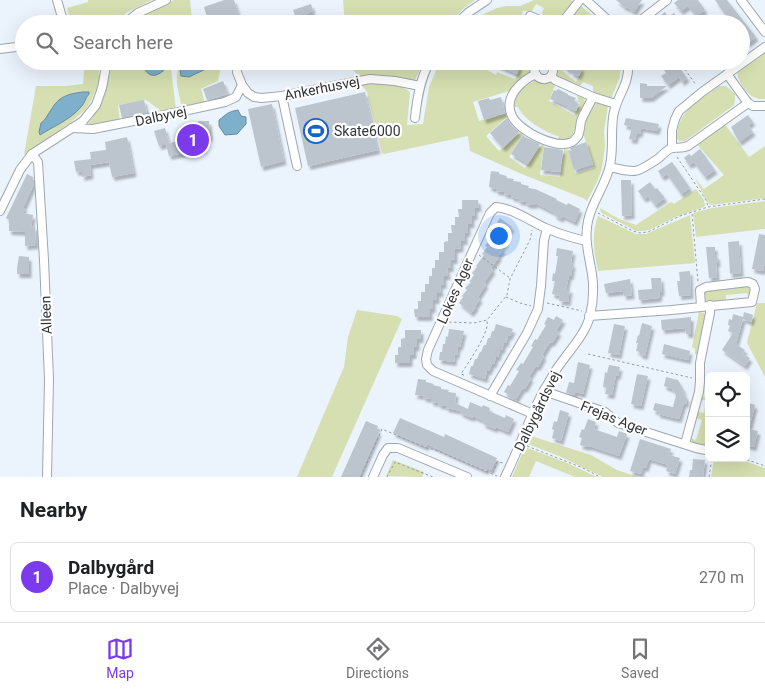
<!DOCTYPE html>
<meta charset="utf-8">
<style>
body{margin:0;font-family:Roboto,sans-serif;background:#f2f2f2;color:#202124}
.controls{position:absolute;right:15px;bottom:15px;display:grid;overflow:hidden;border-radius:8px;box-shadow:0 5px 20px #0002}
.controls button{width:45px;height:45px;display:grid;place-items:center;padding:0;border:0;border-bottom:1px solid #e0e0e0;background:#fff;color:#202124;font:25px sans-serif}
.you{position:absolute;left:498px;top:235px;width:18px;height:18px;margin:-12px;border:4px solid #fff;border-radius:50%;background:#1a73e8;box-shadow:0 0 0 8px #1a73e833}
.badge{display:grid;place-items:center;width:32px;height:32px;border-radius:50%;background:#7c3aed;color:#fff;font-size:16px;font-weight:700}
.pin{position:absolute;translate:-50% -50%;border:2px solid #fff;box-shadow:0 1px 5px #0006}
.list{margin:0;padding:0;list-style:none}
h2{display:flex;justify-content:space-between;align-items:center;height:65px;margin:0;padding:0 20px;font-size:21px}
h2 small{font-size:16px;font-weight:400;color:#757577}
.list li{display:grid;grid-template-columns:32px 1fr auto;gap:15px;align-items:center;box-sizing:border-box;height:70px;margin:0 10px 10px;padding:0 10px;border:1px solid #e0e0e0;border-radius:8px}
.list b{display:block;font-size:19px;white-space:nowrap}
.list p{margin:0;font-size:16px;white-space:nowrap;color:#757577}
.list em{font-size:16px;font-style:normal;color:#757577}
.icon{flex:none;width:28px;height:28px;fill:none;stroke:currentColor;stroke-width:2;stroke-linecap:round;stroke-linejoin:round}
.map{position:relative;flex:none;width:765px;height:477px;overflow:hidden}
.search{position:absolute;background:#fff;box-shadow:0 5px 20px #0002;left:15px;right:15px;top:15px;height:55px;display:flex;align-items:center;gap:12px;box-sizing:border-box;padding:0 18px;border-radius:28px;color:#757577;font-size:19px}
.sheet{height:145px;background:#fff}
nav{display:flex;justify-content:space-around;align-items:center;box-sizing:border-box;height:70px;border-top:1px solid #e0e0e0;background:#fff;font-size:14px;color:#757577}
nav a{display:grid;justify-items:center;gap:2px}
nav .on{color:#7c3aed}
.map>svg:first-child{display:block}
</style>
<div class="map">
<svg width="765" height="477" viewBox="0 0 765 477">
<defs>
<filter id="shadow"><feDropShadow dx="2.5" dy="4" stdDeviation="1" flood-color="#0004"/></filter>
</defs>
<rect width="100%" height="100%" fill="#ebf3fc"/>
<g fill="#d5dfb1">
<path d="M88,0H152L126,13L114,24H71L67,8L88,2Z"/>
<path d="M174,0H190L192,21L191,24H129C141,12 159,6 174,0Z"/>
<path d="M343,0H475L464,8L447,24H345Z"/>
<path d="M534,0H571L574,2L559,23C552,24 544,19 542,13L544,8L536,4L532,11H523L518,24H471L480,16L497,8L506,6H520Z"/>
<path d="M580,5L602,24H567Z"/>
<path d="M764,53H765V99C761,99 757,99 754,97C748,95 735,78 738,72C741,65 758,57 764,53Z"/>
<path d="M85,61L94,62L99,67V82L91,101L85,110L71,122L24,155L36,86H65L83,84Z"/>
<path d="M113,61H176L171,69L176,109L160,110L146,100L118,105L120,121L87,126L102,103Z"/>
<path d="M182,61H220L221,67L218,81L201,89L205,103L182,108C179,92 172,76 182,61Z"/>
<path d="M348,61H424L415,80C406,80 399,77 391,76C380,75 369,75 358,76L349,64Z"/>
<path d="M440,61H491L487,70L496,75L497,72L515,79L523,61L532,62V70L530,75L518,83L509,91L473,102L479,121L507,113V117L486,136L499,151L522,131L524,133L509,157L525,168L542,144L544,146L540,175L560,177L564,149L568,150L575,174L594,168L584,136L580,135C583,123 587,107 598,102L608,106L604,131L605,146L602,168L597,182L587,201L583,198L524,175L470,151L468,136L384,154L382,153L367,92L360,83C374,83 399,82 410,92L407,125L423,124L429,87Z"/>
<path d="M552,61H559L557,66L576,82L587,61H593V64L599,66L601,61H621L620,77L611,99L593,92V86L583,82L580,86L558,77L556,75V69Z"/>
<path d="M535,81L542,83L549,82L555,85L549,101L574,115L580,103L578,101L577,93L584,97L585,104C583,107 580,111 578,115C573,127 578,139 560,141L558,136C546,133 523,119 518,107H513C514,93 523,87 535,81Z"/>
<path d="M719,86H726L735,94V99L734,105L685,141H679L677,139C676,111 699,101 719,86Z"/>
<path d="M724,123L749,157L765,146V198L711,205L707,202L695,178L704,189L724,175L696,143Z"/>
<path d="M696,189L704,200L705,205L704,207L676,217L649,230L641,231H636L602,213L600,210V208L619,219L636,225L671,202L674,204Z"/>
<path d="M765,201V229L696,237L693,213L712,208Z"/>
<path d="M690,215L695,263L598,271C594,251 591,235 598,216L636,234H646Z"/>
<path d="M746,285L752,290L749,298L747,293L726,295V301C717,302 698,306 705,291Z"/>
<path d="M757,303H765V377L747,343Z"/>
<path d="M357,310L397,316L402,319L332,477H297L344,367L348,337Z"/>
<path d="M699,312L704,313L706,317V320L697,355L695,354V349L692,347Z"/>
<path d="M708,396H709V440L706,446L702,447L692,443L691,438L696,440L702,420L696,418L697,412L704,413L706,401L700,399L703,397Z"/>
<path d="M531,436L591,455L617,470L638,477H603L559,456L528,444Z"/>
<path d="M525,447L567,463L597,477H575L536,461L529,477H512Z"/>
<path d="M714,458H736L765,468V477H711Z"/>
<path d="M393,460L424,472L422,477L386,476Z"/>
</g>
<g fill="#7fb0cb" stroke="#688b9f">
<path d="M140,61H172C160,77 149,83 140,61Z"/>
<path d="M185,61H213L212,66L189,77L181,76L180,71Z"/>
<path d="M83,92H89V94C85,98 85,103 81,107C70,120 54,126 40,135L39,132L41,123C46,120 47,115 51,110C59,96 68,94 83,92Z"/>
<path d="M238,110L241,116L246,117V124L237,134L225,135L219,126V120C227,114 227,112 238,110Z"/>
</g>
<g fill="#bcc4cd" filter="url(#shadow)">
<path d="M224,0H234L242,24H209L204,7Z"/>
<path d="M616,0H642L634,12L627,7L626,8Z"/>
<path d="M678,0H698L705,10L696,16L688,6L681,11L674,3Z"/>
<path d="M715,0H727L756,37L747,44L741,36V24H732Z"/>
<path d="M311,4L313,11L306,14L309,24H298L293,10Z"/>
<path d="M665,12L668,17L674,13L682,24H668L666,21L662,24L657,18Z"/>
<path d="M488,61H517L516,64L520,66L517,74Z"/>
<path d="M556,61H571L580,65L579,67L582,68L579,76L571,73L572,71L566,69V67L558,64Z"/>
<path d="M676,63L687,78L682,82L679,77L668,85L661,76L666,73L664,70L670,65L671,67Z"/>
<path d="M223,81L228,94L207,100L203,89Z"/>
<path d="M640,83L647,84V86H667L651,98H640Z"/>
<path d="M558,89L568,94V95L576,98L574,101L579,104L576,111L567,107V106L550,99L554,90L556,91Z"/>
<path d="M365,92L378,150L308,166L295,108Z"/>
<path d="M501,97L505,113L484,120L478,101L489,98L490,100Z"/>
<path d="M144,100L147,113L122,118L119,105Z"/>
<path d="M272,104L284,161L261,167L248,109Z"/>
<path d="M748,115L753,122L748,125L753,132L739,142L731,127Z"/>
<path d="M507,118L512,126L519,132L503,148L490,133Z"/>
<path d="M626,118L659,124L657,131L641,128L640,134L637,133L635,140L629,139L632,127L624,125Z"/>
<path d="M198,121H209L210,137L202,138L204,149L169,156L166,144L159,146L154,131L165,128L169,143L198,137Z"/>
<path d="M523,135L525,137L540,144L528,164L511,154Z"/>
<path d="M127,137L134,173L112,177L109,162L90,165L91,175L82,177V171L76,172L74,161L91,159L90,152L106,150L105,142Z"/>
<path d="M586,142L593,164L574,170L568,150L571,151L570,148Z"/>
<path d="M544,147L563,150L560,172L541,170Z"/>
<path d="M700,149L715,170L705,177L694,162L689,165L684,158L689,154L691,156Z"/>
<path d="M672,162L690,188L681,194L667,174L662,177L658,171Z"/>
<path d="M491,171L499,172V174L507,176L506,178L514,179L513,181L521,182V184L529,186L528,188L535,189L557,199L556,200L567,205L568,203L580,209L575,222L562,216L561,219L554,215L555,213L535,203L534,205L526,204V202L518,201L519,199L511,197V195L504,194V192L496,191V189L489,187Z"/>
<path d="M27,174L33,177V182L34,184L23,208H25L23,213L33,215L31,227L35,226L36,245L25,246V232L9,231V220L6,218Z"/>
<path d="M621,180H631L632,215L622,216Z"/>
<path d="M650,182L655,189L657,188L665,198L655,205L648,196L644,199L638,191Z"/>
<path d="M462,200H478L479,208H475V216H472V224H468V232L465,233V241H461V248L455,249V260H451V268H447L448,276H444V285H440L441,293H437V300H433V309H430V317H415L414,309H418V301H421V292H425V284H429V276H432V268H435V260H439V252H444V242L448,241V233H452L451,225H455V217H459L458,209H462Z"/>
<path d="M500,218L512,227L508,233L509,234L505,241L506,242L501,249L503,250L498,256L499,257L491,268L493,270L484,283L486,284L478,297L480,299L475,306L476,307L471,313L459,303L463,297L462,296L467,290L465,288L471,282L469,281L474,275L472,273L477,267L476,266L484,255L482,254L487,247L485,246L494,233L492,231Z"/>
<path d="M759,234L765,235V261L763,271L752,269Z"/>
<path d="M739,241L741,273L730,274L728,242Z"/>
<path d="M706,247H715V256L717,255L718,263H716L717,277L709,278Z"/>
<path d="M557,248L573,251L571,263L573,264L571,276H569L566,289H570L568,302L559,301L560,296L552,294L555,281H552L553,273L555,274L558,256H556Z"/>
<path d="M19,256L29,257V274H17V268Z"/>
<path d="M690,271L691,295L679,296L677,281H680L679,272Z"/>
<path d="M651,278H661L662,292H660L659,298L639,300L638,290L652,289Z"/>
<path d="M630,279L632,295L624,296L623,291L606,293L604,284Z"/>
<path d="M744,312L753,315L751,322L743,319L736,344L745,350L743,354L750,358L745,366L722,350L733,333L728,331L730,326L728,325L729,319L732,320L733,314L743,317Z"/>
<path d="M556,316L563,320L556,331L559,332L552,343L550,342L542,355L544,356L538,367L536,366L529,377L531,378L525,389L523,388L516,399L504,392L508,385L510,386L519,371L516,370L521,363L523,364L533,347L531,346L535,339L537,340L546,325L544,324L548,317L554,320Z"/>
<path d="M691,317V334H686L685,328L662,330L661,320Z"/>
<path d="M642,323L652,326L645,356L639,354L640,352L636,351L638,343H636L638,335L639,336Z"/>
<path d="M496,324L513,329L510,336H508L506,343H504L502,350H500L498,357H496L494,364H492L489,371H487L485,379L469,374L471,366H473L475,359H477L480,352H481L484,345H486L488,338H490L492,331H494Z"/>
<path d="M614,324L625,326L619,355L608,353Z"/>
<path d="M449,329L464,331L460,347L458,346L457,355L455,354L454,362L439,360L440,352H442L443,344H445L446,336L448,337Z"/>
<path d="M405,330H421V339H417V347H414V355H410V363H395V355H398V347H401V339L405,338Z"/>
<path d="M664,344L690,351L688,360L662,354Z"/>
<path d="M578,362L590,365L583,394L575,392L574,395L566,393L569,382L574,383Z"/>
<path d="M609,365L620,367L618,376L616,375L612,395L605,394L607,388L603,387L605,372L607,373Z"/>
<path d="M637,374L648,376L641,406L631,404Z"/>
<path d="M666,377L678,380L684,391L683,392L687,399L686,404L684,403L679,419L658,414V412L653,410L655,403L673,407L676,395L672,389L664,386Z"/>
<path d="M418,379L426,380V382L434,384L433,385L441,387V389L449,390L448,392L456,393L455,403L468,409L470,402L482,407L483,405L490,408L489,411L505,418L506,415L514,419L508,432L496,427L495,429L483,424L484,421L473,416L472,418L460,413L461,411L446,408V406L438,405L439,403L431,402V399L423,398L424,396L415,395Z"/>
<path d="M746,402L755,405L749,429L758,431L754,447L746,445Z"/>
<path d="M560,410L569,413L561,441L552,438L554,430L552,429L554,421L557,422Z"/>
<path d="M400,418L444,437L445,434L497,458L491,470L487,468L486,471L427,444L426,447L393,433Z"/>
<path d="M588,419L596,422L594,429L617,437L619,431L627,434L619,456L589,446L588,447L580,445L582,438L579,437L582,429L584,430Z"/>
<path d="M366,421L378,426L376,431L379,432L374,443L359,477H341Z"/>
<path d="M640,439L671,449L669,455L680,458L675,474L666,471L668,465L649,459L646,468L643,467L641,474L630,471Z"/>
<path d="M693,459L705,460L703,477H689L690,470H692Z"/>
</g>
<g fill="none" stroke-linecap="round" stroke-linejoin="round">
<defs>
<g id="minor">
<path d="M57,0L64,24"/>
<path d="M586,0L612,24"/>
<path d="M741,0L765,32"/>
<path d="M530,16L549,24"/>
<path d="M124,24L138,13L166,0"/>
<path d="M456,24L469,12L487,0"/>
<path d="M561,24L580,0"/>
<path d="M636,24L667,0"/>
<path d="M0,49L24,46"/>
<path d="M540,61C523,75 550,88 553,71C554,66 551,64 547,61"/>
<path d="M597,64L599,61"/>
<path d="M237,72L242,85L248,93L254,97L262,98L282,96L370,79L395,81L420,86"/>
<path d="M536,74C521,81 503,97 512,116C519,131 556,150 572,142C574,141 576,138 578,136C580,132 580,126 581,121C584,113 589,105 593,97"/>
<path d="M727,74L748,103"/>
<path d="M551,76L555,80L593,97L616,104"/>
<path d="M282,96L297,166"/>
<path d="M415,118C417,99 420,79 430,61"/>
<path d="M72,128L93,129L179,112L225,102L236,97L242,85"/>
<path d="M672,148V130L675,119L679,111L702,92L765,47"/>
<path d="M32,154L38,162L44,260L49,379L47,477"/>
<path d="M610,167C636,173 636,174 659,158C662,155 668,149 672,148C677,147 680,149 688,146L748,103L753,106H765"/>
<path d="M0,211L20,170L32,154L83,121L96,105L102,88L107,61"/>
<path d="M589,316L672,310L701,307L700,290L706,287L748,282L753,284L755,289L752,302L701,307"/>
<path d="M544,391L605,412L618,423L696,448L706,450L709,448"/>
<path d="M490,396L527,333L538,309L541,286L544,240L547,229"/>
<path d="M533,414L433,371L427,365L426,359L428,350L490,213L496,207C515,209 531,222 548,229C560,234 573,238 586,241"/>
<path d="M685,444L699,392L700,382V363L710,313V305"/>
<path d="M373,477L383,455L388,448H398L467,477"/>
<path d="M505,477C519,449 529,418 544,390C549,383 553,374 558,367C569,351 585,335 590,316C593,303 594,287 592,274C589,256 584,239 588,221C592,201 606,185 610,165C614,147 610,129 614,112C619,92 630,84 628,61"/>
</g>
</defs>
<use href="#minor" stroke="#9fa7af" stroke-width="10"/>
<g stroke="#959ba1" stroke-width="1" stroke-dasharray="2.5 2.5" stroke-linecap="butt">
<path d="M679,61L696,85"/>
<path d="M677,157L706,200L708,206"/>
<path d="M598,213L633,231L640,233L648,232L680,216L708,207L765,199"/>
<path d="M692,214L698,282"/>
<path d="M479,255L510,278"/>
<path d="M506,297L520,303L531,306"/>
<path d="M547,303L582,311"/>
<path d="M449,322L474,323L487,320L507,295L510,279L530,240L532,230"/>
<path d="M588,354L692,378"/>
<path d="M464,375L461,374C468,363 490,332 487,321"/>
<path d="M527,446L583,468L600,477"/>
<path d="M742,458L765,466"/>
<path d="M493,473L497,462L504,463"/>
<path d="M361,477L382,429L429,449H433L497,476"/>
<path d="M387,477L395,462L433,477"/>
<path d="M709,477L712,458"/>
</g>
<use href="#minor" stroke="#fff" stroke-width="8"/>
</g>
<defs>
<symbol id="stadium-ring" viewBox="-11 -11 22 22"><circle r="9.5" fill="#fff" stroke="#1860cb" stroke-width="1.5"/><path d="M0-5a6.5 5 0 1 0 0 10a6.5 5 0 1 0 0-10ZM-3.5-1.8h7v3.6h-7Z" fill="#1860cb"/></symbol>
</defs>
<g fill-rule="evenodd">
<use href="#stadium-ring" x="302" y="117" width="28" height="28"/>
</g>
<g text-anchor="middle" stroke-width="4.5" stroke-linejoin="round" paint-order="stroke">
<g font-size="14" fill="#313438" stroke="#fff">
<text transform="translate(322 88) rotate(-11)" y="5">Ankerhusvej</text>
<text transform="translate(161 116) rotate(-12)" y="5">Dalbyvej</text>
<text transform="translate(455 291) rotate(-66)" y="5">Lokes Ager</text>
<text transform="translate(46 315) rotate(-92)" y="5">Alleen</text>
<text transform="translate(537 411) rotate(-64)" y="5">Dalbygårdsvej</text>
<text transform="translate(614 418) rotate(22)" y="5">Frejas Ager</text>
</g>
<g font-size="14" fill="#313438" stroke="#fff" text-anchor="start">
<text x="334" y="136">Skate6000</text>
</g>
</g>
</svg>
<div class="controls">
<button><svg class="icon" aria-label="locate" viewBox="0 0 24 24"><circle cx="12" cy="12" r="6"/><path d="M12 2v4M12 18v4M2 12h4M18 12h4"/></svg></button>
<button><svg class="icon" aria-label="layers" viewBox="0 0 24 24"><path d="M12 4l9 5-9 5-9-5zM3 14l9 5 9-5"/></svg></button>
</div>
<div class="you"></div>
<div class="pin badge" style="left:193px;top:140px">1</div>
<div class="search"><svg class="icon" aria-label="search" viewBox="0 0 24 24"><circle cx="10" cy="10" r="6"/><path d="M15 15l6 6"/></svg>Search here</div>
</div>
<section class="sheet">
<h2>Nearby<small></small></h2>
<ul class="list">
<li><span class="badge">1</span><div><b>Dalbygård</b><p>Place · Dalbyvej</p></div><em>270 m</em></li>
</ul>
</section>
<nav>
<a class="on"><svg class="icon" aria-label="map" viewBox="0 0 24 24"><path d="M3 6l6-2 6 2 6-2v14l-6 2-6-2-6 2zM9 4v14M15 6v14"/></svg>Map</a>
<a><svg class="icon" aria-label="directions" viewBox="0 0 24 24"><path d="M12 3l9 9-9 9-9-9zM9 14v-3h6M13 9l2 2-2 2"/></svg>Directions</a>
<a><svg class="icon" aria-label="saved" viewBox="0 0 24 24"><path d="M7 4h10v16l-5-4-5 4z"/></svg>Saved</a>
</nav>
